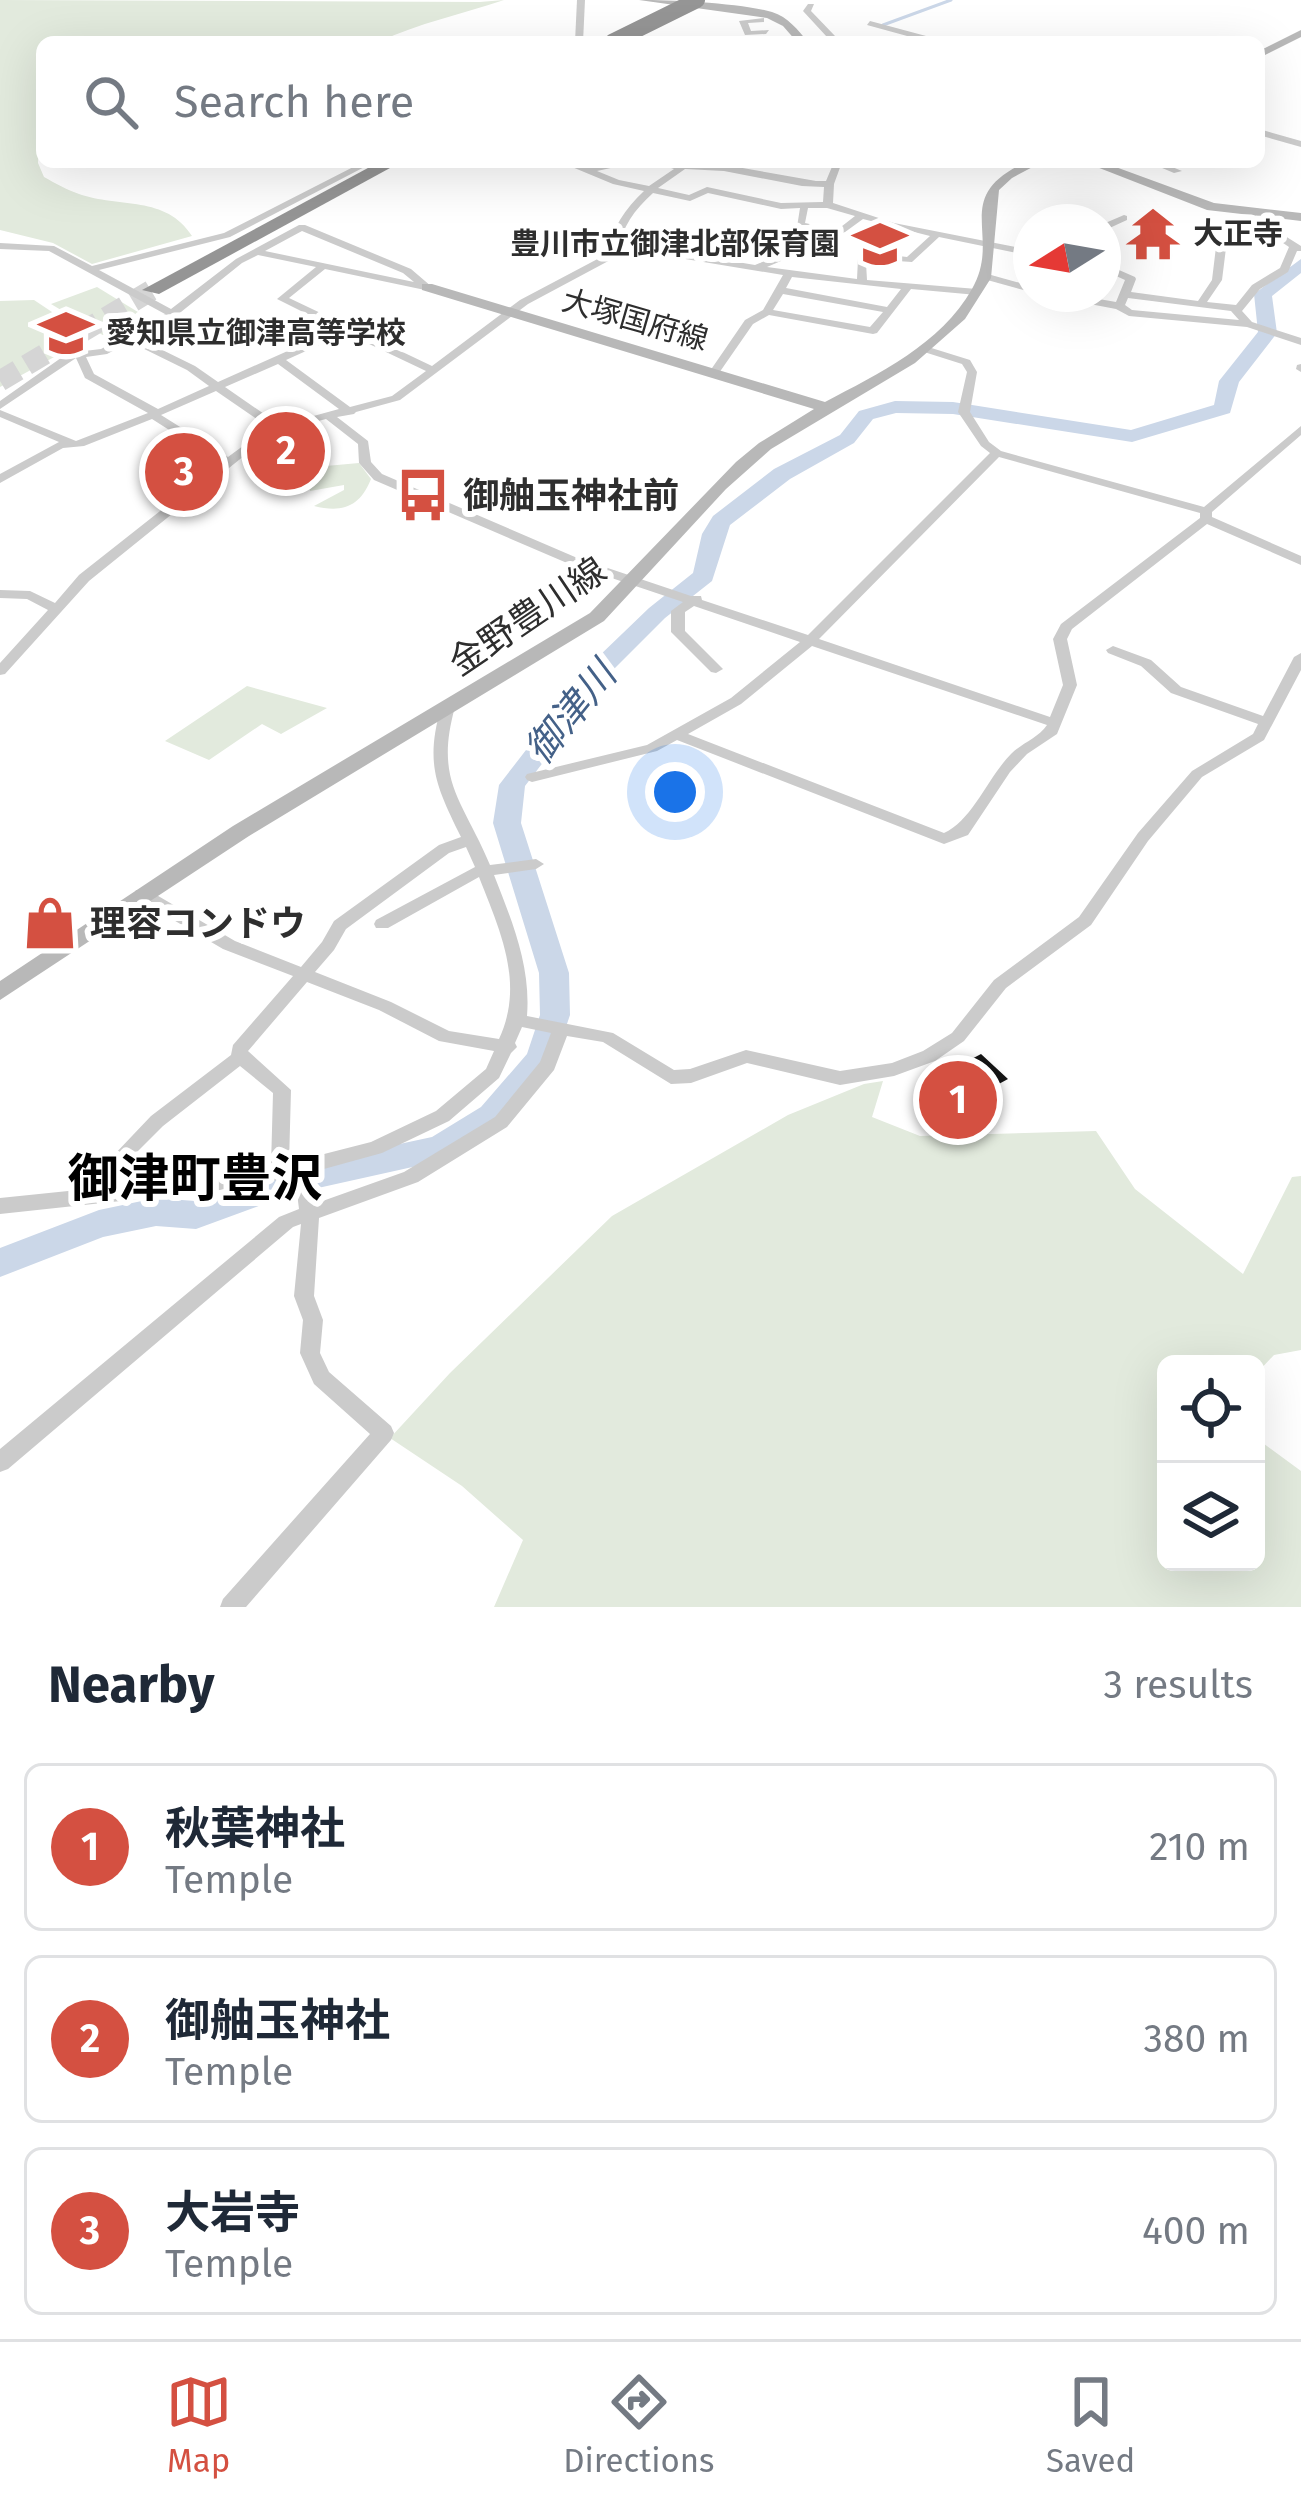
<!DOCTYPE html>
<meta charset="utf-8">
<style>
body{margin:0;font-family:"Fira Sans","Noto Sans JP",sans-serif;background:#f2f2f3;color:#1f2937}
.controls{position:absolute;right:36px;bottom:36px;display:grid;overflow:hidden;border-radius:18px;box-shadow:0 12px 48px #0002}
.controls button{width:108px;height:108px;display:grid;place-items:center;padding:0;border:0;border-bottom:3px solid #e0e1e3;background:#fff;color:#1f2937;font:60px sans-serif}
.compass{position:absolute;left:1013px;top:204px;width:108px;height:108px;border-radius:50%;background:#fff;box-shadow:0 12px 48px #0002;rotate:259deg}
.you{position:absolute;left:675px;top:792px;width:42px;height:42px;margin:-30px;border:9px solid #fff;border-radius:50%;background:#1a73e8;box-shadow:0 0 0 18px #1a73e833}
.badge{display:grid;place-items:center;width:78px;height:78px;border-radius:50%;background:#d45041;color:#fff;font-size:39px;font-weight:700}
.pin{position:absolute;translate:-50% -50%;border:6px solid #fff;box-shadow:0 3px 12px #0006}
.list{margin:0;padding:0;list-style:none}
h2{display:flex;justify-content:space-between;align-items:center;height:156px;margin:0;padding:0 48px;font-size:51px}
h2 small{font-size:39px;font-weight:400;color:#747a83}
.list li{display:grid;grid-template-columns:78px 1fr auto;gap:36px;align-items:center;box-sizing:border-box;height:168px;margin:0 24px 24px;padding:0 24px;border:3px solid #e0e1e3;border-radius:18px}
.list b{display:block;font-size:45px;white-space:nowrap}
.list p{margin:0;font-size:39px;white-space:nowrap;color:#747a83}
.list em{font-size:39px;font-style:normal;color:#747a83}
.icon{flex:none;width:66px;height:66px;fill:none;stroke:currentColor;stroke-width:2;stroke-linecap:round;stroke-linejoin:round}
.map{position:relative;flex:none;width:1301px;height:1607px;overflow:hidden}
.search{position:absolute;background:#fff;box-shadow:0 12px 48px #0002;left:36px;right:36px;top:36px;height:132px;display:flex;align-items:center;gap:30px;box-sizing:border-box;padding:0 42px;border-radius:18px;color:#747a83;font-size:45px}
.sheet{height:732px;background:#fff}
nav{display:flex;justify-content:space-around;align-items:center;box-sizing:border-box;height:168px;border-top:3px solid #e0e1e3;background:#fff;font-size:33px;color:#747a83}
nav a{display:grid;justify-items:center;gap:6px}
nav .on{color:#d45041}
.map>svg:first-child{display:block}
</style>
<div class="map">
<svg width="1301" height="1607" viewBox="0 0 1301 1607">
<rect width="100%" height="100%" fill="#fff"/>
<g fill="#e2eadd">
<path d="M0,0L480,2L504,0C463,14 418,23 379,42H42L38,163L44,177C55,183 67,190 79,194C119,208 166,195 192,236L92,264L53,243L0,230Z"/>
<path d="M97,287L151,320L106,337L51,304Z"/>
<path d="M34,300L85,334L83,341L0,387V301Z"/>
<path d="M359,463L371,479C360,507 342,513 314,506L344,490V485L310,491L304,468Z"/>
<path d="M247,686L327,708L281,734L262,724L209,760L165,741Z"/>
<path d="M883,1081L872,1117L920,1136L1096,1131L1135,1189L1243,1274L1292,1177L1301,1176V1350L1274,1355L1256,1374V1364H1166V1562H1256V1438L1301,1471V1607H494L523,1540L462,1486L390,1438L450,1373L612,1216L788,1115L864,1084Z"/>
</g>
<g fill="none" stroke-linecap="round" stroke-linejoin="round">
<path stroke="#cbd7e8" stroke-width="3" d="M883,25L951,0"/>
<path fill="#cbd7e8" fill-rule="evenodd" d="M1301,259V273L1272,296L1277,333L1239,382L1230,413L1132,442L953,414L896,413L873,419L854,443L790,479L730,525L712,581L665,618L615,668L525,786L521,823L569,973L570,1015L553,1065L503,1125L466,1151L435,1162L291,1194L196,1229L156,1226L103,1237L0,1277V1248L99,1210L156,1198L195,1201L288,1168L432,1137L481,1107L527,1054L540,1015L539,973L493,823L499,785L597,658L649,608L693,573L702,534L713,516L774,469L840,435L859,411L895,401L953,402L1131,430L1214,405L1219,381L1258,332L1254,294Z"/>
</g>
<path fill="#151515" d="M981,1054L1008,1079L984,1092L964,1073L972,1069L966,1062Z"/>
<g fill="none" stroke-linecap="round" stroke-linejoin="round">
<path stroke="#d5d5d5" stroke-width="21" stroke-dasharray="21 10" stroke-linecap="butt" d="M0,381L152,290"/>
<g fill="#cbcbcb" fill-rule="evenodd">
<path d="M577,0H585L583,42H575Z"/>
<path d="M808,4H814L811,11L835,36V40L816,42L827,37L803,11Z"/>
<path d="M764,18V22L748,23L751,31L769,30L766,34L745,35L739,21Z"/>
<path d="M870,21L941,40L942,42H929L867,25Z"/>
<path d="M1259,129L1301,141V147L1259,135Z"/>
<path d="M363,162H374L230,237L99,270L171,309L236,259L299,225H305L411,269L432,287L425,290L325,269L289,298L432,366L520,300L607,254C612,228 625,209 644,191L613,184L560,162C572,162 582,167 593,167C608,166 623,162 638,162L597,171L619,180L649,186L674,169L653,162H694L693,164L737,167L816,181H826L834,162H842L834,184L833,203L894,223L1031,250V256L939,237L912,262L882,260L866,263L867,280L977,289L982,292L977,295L911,289L877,333L873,334L769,315L753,324L719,373L715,374L710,371L745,320L763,310L783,275L661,255L614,258L528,304L400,400L356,412L354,414L337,417L368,441L371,462L382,474L575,557L691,596H701L702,600L808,635L990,453L981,446L958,412L967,372L962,364L921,351V347L925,346L970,360L977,372L970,412L989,442L1001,451L1204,507L1301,426V435L1212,512V517L1301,556V565L1207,524L1072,629L1067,639L1077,685L1057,734L1027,754L1010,772L968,835L944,844L677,740L657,751L532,782L527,780L525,777L527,774L647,745L731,698L800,642L694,606L685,612V631L723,669L716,673L711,672L671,632V611L683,602L567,563L374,480L359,463L358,444L326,419L307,424L255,447L89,581L5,674L0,675V663L48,610L27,599L0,598V590L30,591L55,603L79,575L221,463L152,419L84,446L63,448L0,483V474L59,442L0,417V410L76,441L148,413L85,378L76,358L0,409V401L68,353L101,349L165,314L49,251L0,249V243L54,246L92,266L224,233ZM685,169L724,171L802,186L824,187L823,202L781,203L707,187L689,195L658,188ZM653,193L690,201L708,193L781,209L800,208L797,227L828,234L755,265L661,249L618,252C622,227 634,210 653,193ZM808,208H827L855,216L837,230L805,223ZM863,219L930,236L907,257L882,254L858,259L857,279L767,267L841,235ZM302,231L403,273L414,282L265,251ZM258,255L316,267L277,299L337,329L218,382L195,366L138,338L176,316L242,263ZM792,277L901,289L887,307L786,288ZM783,294L883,312L870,327L773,310ZM346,333L426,371L392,396L350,407L286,360ZM130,342L187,370L209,386L158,409L94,374L86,357L107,354ZM278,364L339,409L299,420L283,427L225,387ZM216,391L274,431L247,443L228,457L161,415ZM999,457L1200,513V518L1061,624L1053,639L1063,685L1050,717L819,639ZM812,646L1047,725C1038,738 1022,743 1011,754C988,777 972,821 944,833L688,734L741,704Z"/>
<path d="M1148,162H1160L1182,171L1174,173Z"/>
<path d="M1257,213H1263L1266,224L1301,246V251H1297L1288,272L1260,289L1242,311L1252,322L1301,338V345L1247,327L1129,316L1116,309L1053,297L1048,294H1070L1116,302L1125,280L1103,270V263L1135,277L1136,279L1131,292L1198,301L1212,280L1216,247L1257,224ZM1262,229L1289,247L1280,268L1252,285L1236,305L1207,302L1222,280L1226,248ZM1128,298L1231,311L1239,320L1132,310L1125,305Z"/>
<path d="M1124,215L1127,216V220L1103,231V224Z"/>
<path d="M984,273L1031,286V292L980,278L979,276Z"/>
<path d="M1301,364V372L1296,369L1297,365Z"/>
<path d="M1113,646L1151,660L1181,687L1263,716L1294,657L1301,653V670L1264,740L1202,777L1148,841L1091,925L1006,988L964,1041L935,1061L894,1076L840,1085L747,1063L691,1083L671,1084L603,1042L567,1036L554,1070L507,1127L418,1182L319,1218L314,1296L323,1320L320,1353L329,1372L391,1426L394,1433L391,1440L246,1607H220L223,1599L370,1434L314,1384L300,1353L303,1320L294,1296L301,1224L293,1227L8,1469L0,1472V1449L279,1217L299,1209L295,1177L214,1191L0,1214V1198L214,1176L271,1166L273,1093L240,1066L163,1126L128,1161L122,1163L116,1161L113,1156L151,1116L231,1055L233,1045L293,976L223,949L136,898L134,894L136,890H148L235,941L301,967L322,942L334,921L439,845L461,837C436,786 425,764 441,707L448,703L455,707C434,782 463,800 490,865L536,859L544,864L536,869L494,875C512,921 531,966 527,1016L613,1033L674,1070L690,1069L746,1050L840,1071L892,1063L923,1051L952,1033L994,980L1079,917L1138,833L1192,771L1253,734L1258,724L1171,693L1141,666L1108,653L1106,650ZM466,847L475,867L376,920L374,924L376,928H388L479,877C500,931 525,983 499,1039L449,1031L391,1002L315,972L334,950L346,929L449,853ZM307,982L379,1010L439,1041L494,1051L486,1069L436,1111L371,1142L289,1163L291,1090L248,1051ZM522,1027L551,1033L540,1062L495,1117L404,1172L317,1203L313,1172L382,1153L449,1121L499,1078L511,1053L517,1047L515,1043Z"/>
</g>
<g fill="#b8b8b8" fill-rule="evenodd">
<path d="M639,0C673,0 740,3 772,12C788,17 798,30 808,42H797L783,26L767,18Z"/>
<path d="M1301,30V37L1259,58V51Z"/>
<path d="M1026,162H1042L1012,178L999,190L991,278L965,319L915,363L771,449L726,489L604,621L249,836L0,1000V981L233,826L590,613L736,462L759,443L814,409L422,290V284H432L825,402C878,374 941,344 972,289C1003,235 949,197 1026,162Z"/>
<path d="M1084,162H1102L1214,203L1301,213V221L1207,210Z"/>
</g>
<path fill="#959595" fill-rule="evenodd" d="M379,162H401L159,294L142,290Z"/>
<path stroke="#959595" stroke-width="16" d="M612,42L697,0"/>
</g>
<defs>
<symbol id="temple-bare" viewBox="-9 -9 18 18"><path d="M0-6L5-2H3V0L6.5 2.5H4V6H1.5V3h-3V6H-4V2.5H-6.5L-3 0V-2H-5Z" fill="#d45041" stroke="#fff" stroke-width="2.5" paint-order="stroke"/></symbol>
<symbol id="school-bare" viewBox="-9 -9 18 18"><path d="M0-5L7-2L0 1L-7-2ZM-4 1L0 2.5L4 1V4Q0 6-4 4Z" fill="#d45041" stroke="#fff" stroke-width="2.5" paint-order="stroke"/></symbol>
<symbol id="bus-bare" viewBox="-9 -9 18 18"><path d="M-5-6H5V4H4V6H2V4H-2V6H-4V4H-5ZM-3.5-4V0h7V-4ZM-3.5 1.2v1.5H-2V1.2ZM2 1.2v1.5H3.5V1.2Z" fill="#d45041" stroke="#fff" stroke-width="2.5" paint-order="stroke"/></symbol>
<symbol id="shop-bare" viewBox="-9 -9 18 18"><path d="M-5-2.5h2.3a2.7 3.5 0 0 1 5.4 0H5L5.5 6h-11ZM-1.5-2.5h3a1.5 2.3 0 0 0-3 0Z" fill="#d45041" stroke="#fff" stroke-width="2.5" paint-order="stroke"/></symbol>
</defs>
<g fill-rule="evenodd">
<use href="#temple-bare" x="1115" y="196" width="76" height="76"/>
<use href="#school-bare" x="842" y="206" width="76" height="76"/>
<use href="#school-bare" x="28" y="295" width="76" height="76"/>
<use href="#bus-bare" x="385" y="457" width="76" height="76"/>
<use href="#shop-bare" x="12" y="885" width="76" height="76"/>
</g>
<g text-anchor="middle" stroke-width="12" stroke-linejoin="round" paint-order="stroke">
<g font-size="30" font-weight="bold" fill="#2e2e2e" stroke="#fff" text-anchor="start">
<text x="1193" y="244">大正寺</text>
<text x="840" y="254" text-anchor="end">豊川市立御津北部保育園</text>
<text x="106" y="343">愛知県立御津高等学校</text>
</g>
<g font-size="30" fill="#2e2e2e" stroke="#fff">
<text transform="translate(635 320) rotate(16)" y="10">大塚国府線</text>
</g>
<g font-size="36" font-weight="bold" fill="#2e2e2e" stroke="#fff" text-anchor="start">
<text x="463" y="508">御舳玉神社前</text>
<text x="90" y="936">理容コンドウ</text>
</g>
<g font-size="36" fill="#2e2e2e" stroke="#fff">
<text transform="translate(527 616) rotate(-34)" y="13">金野豊川線</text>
</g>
<g font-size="39" font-style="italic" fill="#446188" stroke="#fff">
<text transform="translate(570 712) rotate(-51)" y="14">御津川</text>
</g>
<g font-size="51" font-weight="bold" fill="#000" stroke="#fff">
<text x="195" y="1196">御津町豊沢</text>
</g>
</g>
</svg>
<div class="controls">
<button><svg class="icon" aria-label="locate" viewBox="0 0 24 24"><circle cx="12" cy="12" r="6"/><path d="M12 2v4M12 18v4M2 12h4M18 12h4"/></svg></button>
<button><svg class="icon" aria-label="layers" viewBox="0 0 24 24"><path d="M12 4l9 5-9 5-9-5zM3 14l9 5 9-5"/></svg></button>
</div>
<svg class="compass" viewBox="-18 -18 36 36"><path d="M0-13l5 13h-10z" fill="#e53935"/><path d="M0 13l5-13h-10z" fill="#747a83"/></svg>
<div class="you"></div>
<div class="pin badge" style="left:958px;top:1100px">1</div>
<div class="pin badge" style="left:286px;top:451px">2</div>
<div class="pin badge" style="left:184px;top:472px">3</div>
<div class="search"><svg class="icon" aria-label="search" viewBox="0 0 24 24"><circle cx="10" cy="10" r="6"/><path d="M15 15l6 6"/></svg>Search here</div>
</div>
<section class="sheet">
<h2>Nearby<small>3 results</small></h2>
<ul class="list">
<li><span class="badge">1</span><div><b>秋葉神社</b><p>Temple</p></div><em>210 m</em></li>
<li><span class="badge">2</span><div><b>御舳玉神社</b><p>Temple</p></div><em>380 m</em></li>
<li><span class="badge">3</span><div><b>大岩寺</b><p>Temple</p></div><em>400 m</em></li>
</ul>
</section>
<nav>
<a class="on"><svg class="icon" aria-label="map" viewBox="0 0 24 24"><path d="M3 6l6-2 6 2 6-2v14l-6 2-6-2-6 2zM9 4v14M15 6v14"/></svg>Map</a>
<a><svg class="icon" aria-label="directions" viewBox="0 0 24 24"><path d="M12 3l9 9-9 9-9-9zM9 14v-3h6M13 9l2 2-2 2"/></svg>Directions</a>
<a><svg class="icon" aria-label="saved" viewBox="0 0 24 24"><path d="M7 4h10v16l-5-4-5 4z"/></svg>Saved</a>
</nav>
